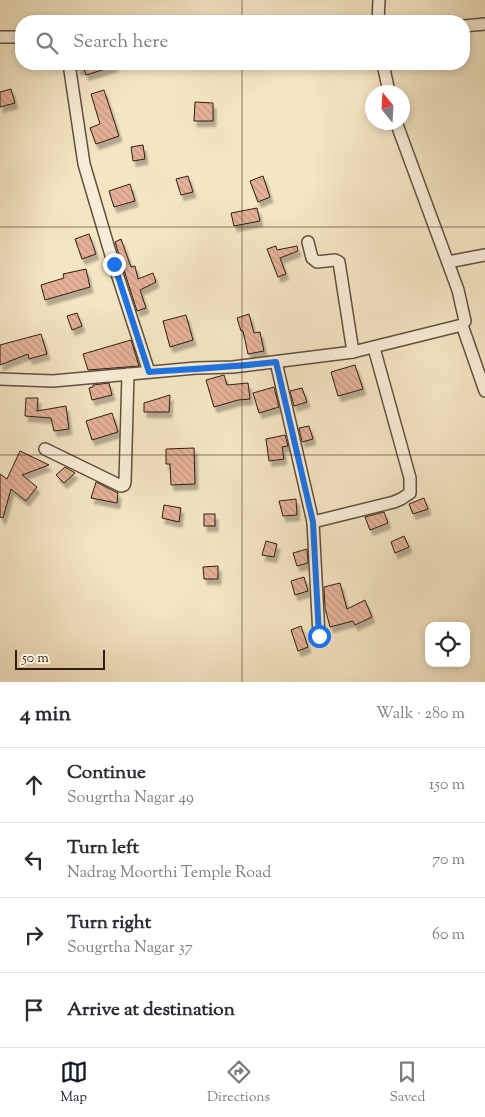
<!DOCTYPE html>
<meta charset="utf-8">
<style>
body{margin:0;font-family:"Sorts Mill Goudy",serif;background:#f2f2f3;color:#2b2b33}
.controls{position:absolute;right:15px;bottom:15px;display:grid;overflow:hidden;border-radius:10px;box-shadow:0 2px 8px #0003}
.controls button{width:45px;height:45px;display:grid;place-items:center;padding:0;border:0;border-bottom:1px solid #e1e1e2;background:#fff;color:#2b2b33;font:25px sans-serif}
.compass{position:absolute;left:365px;top:85px;width:45px;height:45px;border-radius:50%;background:#fff;box-shadow:0 2px 8px #0003;rotate:342deg}
.scale{position:absolute;left:15px;bottom:12px;width:90px;box-sizing:border-box;padding-left:5px;border:2px solid #311d11;border-top:0;font-size:14px;line-height:18px;white-space:nowrap;color:#311d11;-webkit-text-stroke:4px #f8eed8;paint-order:stroke}
.stop{position:absolute;width:15px;height:15px;margin:-11px;border:4px solid #1a73e8;border-radius:50%;background:#fff}
.stop.end{background:#1a73e8;border-color:#fff;box-shadow:0 1px 5px #0008}
.list{margin:0;padding:0;list-style:none}
h2{display:flex;justify-content:space-between;align-items:center;height:65px;margin:0;padding:0 20px;font-size:21px}
h2 small{font-size:16px;font-weight:400;color:#7c7c81}
.list li{display:grid;grid-template-columns:32px 1fr auto;gap:15px;align-items:center;box-sizing:border-box;height:75px;padding:0 20px;border-top:1px solid #e1e1e2}
.list b{display:block;font-size:19px;white-space:nowrap}
.list p{margin:0;font-size:16px;white-space:nowrap;color:#7c7c81}
.list em{font-size:16px;font-style:normal;color:#7c7c81}
.icon{flex:none;width:28px;height:28px;fill:none;stroke:currentColor;stroke-width:2;stroke-linecap:round;stroke-linejoin:round}
.map{position:relative;flex:none;width:485px;height:682px;overflow:hidden}
.search{position:absolute;background:#fff;box-shadow:0 2px 8px #0003;left:15px;right:15px;top:15px;height:55px;display:flex;align-items:center;gap:12px;box-sizing:border-box;padding:0 18px;border-radius:20px;color:#7c7c81;font-size:19px}
.sheet{height:365px;background:#fff}
nav{display:flex;justify-content:space-around;align-items:center;box-sizing:border-box;height:70px;border-top:1px solid #e1e1e2;background:#fff;font-size:14px;color:#7c7c81}
nav a{display:grid;justify-items:center;gap:2px}
nav .on{color:#111827}
.map>svg:first-child{display:block}
</style>
<div class="map">
<svg width="485" height="682" viewBox="0 0 485 682">
<defs>
<pattern id="building-back-hatch" width="6" height="6" patternUnits="userSpaceOnUse" patternTransform="scale(1.25)"><rect width="6" height="6" fill="#e5b298"/><path d="M-1 5l2 2M0 0l6 6M5-1l2 2" fill="none" stroke="#c59982"/></pattern>
<filter id="shadow"><feDropShadow dx="3" dy="5.5" stdDeviation="1" flood-color="#0004"/></filter>
</defs>
<rect width="100%" height="100%" fill="#f4e5c3"/>
<filter id="stains"><feTurbulence type="fractalNoise" baseFrequency=".004" numOctaves="4"/><feColorMatrix values="0 0 0 0 .2 0 0 0 0 .09 0 0 0 0 .02 0 0 0 .5 -.17"/></filter>
<radialGradient id="worn" r=".72"><stop offset=".6" stop-color="#630" stop-opacity="0"/><stop offset="1" stop-color="#630" stop-opacity=".3"/></radialGradient>
<g fill="url(#building-back-hatch)" stroke="#311d11" filter="url(#shadow)">
<path d="M77,64H115V66L86,75L84,69L77,70Z"/>
<path d="M11,89L15,103L0,107V92Z"/>
<path d="M104,90L119,136L96,144L90,128L100,124L91,94Z"/>
<path d="M195,102L213,103V121H194Z"/>
<path d="M143,145L145,159L133,161L131,147Z"/>
<path d="M188,176L193,192L181,195L176,179Z"/>
<path d="M263,176L270,197L258,202L250,181Z"/>
<path d="M130,184L135,201L114,207L109,191Z"/>
<path d="M257,208L260,221L234,226L231,213Z"/>
<path d="M89,234L96,254L82,259L75,239Z"/>
<path d="M121,239L131,267L135,266L138,279L153,273L156,282L140,290L146,308L137,311L115,242Z"/>
<path d="M276,246L277,250L297,246L298,251L280,258L286,274L278,277L267,249Z"/>
<path d="M86,269L90,287L45,300L41,285L64,278L63,274Z"/>
<path d="M77,313L82,326L72,330L67,316Z"/>
<path d="M249,314L254,333L260,332L264,351L248,354L243,331H241L237,318Z"/>
<path d="M186,315L193,340L170,347L163,321Z"/>
<path d="M41,334L47,354L29,359L28,354L0,365V345Z"/>
<path d="M131,340L139,366L88,370L83,354Z"/>
<path d="M355,365L363,389L338,396L331,372Z"/>
<path d="M224,375L227,385L248,383L250,399L238,400L214,407L206,380Z"/>
<path d="M109,383L112,395L92,400L89,388L93,387V385Z"/>
<path d="M274,387L279,407L259,413L253,393Z"/>
<path d="M302,388L307,402L294,406L290,391Z"/>
<path d="M170,395L169,412H144V403Z"/>
<path d="M26,398H38L37,411L66,406L69,429L54,431L51,418L25,416Z"/>
<path d="M112,413L118,432L92,440L86,421Z"/>
<path d="M309,426L313,439L302,442L299,428Z"/>
<path d="M285,435L288,446L282,447L284,459L269,461L266,439Z"/>
<path d="M194,448L195,484L171,485L170,464H166V449Z"/>
<path d="M20,451L49,465L22,475L37,487L26,501L11,489L3,518L0,517V474L7,479Z"/>
<path d="M65,467L75,473L64,483L56,475Z"/>
<path d="M96,482L118,493L117,503L91,498Z"/>
<path d="M424,498L428,509L413,514L409,504Z"/>
<path d="M296,499L297,515L283,516L279,501Z"/>
<path d="M164,505L181,508L179,522L162,518Z"/>
<path d="M384,512L388,523L370,530L365,517Z"/>
<rect x="204" y="514" width="11" height="12"/>
<path d="M404,536L409,547L395,553L391,542Z"/>
<path d="M266,541L277,544L274,557L262,555Z"/>
<path d="M307,549L308,563L297,566L293,553Z"/>
<path d="M218,566V579H204L203,567Z"/>
<path d="M304,577L308,591L295,595L291,581Z"/>
<path d="M340,583L347,609L365,600L372,617L355,625L353,621L330,627L325,608L324,587Z"/>
<path d="M301,626L308,647L298,651L291,630Z"/>
</g>
<g fill="none" stroke-linecap="round" stroke-linejoin="round">
<defs>
<g id="street">
<path d="M378,21L379,0"/>
<path d="M464,26L485,24"/>
<path d="M0,37H21"/>
<path d="M69,64L84,164L110,252L149,372"/>
<path d="M383,64L389,92"/>
<path d="M308,242L312,258L317,262L335,260L339,262L353,352"/>
<path d="M448,262L485,255"/>
<path d="M462,325L485,391"/>
<path d="M276,362L313,522L319,636"/>
<path d="M0,379L53,381L196,368L233,367L353,352L462,325L465,321L458,290L396,122"/>
<path d="M45,449L121,486L124,485L125,482L128,374"/>
<path d="M313,522L394,502L401,499L410,493V478L374,348"/>
</g>
</defs>
<use href="#street" stroke="#624f3e" stroke-width="14"/>
<use href="#street" stroke="#f8eed8" stroke-width="11"/>
</g>
<g fill="none" stroke-linecap="round" stroke-linejoin="round">
<path stroke="#1a73e8" stroke-width="6" d="M114,264L149,372C191,369 234,367 276,362L313,522L319,636"/>
</g>
<path fill="none" stroke="#311d11" stroke-width="1" stroke-opacity="0.55" d="M242,0V21M242,64V682M0,227H485M0,455H485"/>
<rect width="100%" height="100%" filter="url(#stains)"/>
<rect width="100%" height="100%" fill="url(#worn)"/>
</svg>
<div class="controls">
<button><svg class="icon" aria-label="locate" viewBox="0 0 24 24"><circle cx="12" cy="12" r="6"/><path d="M12 2v4M12 18v4M2 12h4M18 12h4"/></svg></button>
</div>
<svg class="compass" viewBox="-18 -18 36 36"><path d="M0-13l5 13h-10z" fill="#e53935"/><path d="M0 13l5-13h-10z" fill="#7c7c81"/></svg>
<div class="scale">50 m</div>
<div class="stop" style="left:319px;top:636px"></div>
<div class="stop end" style="left:114px;top:264px"></div>
<div class="search"><svg class="icon" aria-label="search" viewBox="0 0 24 24"><circle cx="10" cy="10" r="6"/><path d="M15 15l6 6"/></svg>Search here</div>
</div>
<section class="sheet">
<h2>4 min<small>Walk · 280 m</small></h2>
<ul class="list">
<li><svg class="icon" aria-label="ahead" viewBox="0 0 24 24"><path d="M12 20V5M6 11l6-6 6 6"/></svg><div><b>Continue</b><p>Sougrtha Nagar 49</p></div><em>150 m</em></li>
<li><svg class="icon" aria-label="left" viewBox="0 0 24 24"><path d="M17 20v-9H6M10 6l-5 5 5 5"/></svg><div><b>Turn left</b><p>Nadrag Moorthi Temple Road</p></div><em>70 m</em></li>
<li><svg class="icon" aria-label="right" viewBox="0 0 24 24"><path d="M7 20v-9h11M14 6l5 5-5 5"/></svg><div><b>Turn right</b><p>Sougrtha Nagar 37</p></div><em>60 m</em></li>
<li><svg class="icon" aria-label="arrive" viewBox="0 0 24 24"><path d="M6 21V4h12l-3 4 3 4H6"/></svg><div><b>Arrive at destination</b></div></li>
</ul>
</section>
<nav>
<a class="on"><svg class="icon" aria-label="map" viewBox="0 0 24 24"><path d="M3 6l6-2 6 2 6-2v14l-6 2-6-2-6 2zM9 4v14M15 6v14"/></svg>Map</a>
<a><svg class="icon" aria-label="directions" viewBox="0 0 24 24"><path d="M12 3l9 9-9 9-9-9zM9 14v-3h6M13 9l2 2-2 2"/></svg>Directions</a>
<a><svg class="icon" aria-label="saved" viewBox="0 0 24 24"><path d="M7 4h10v16l-5-4-5 4z"/></svg>Saved</a>
</nav>
